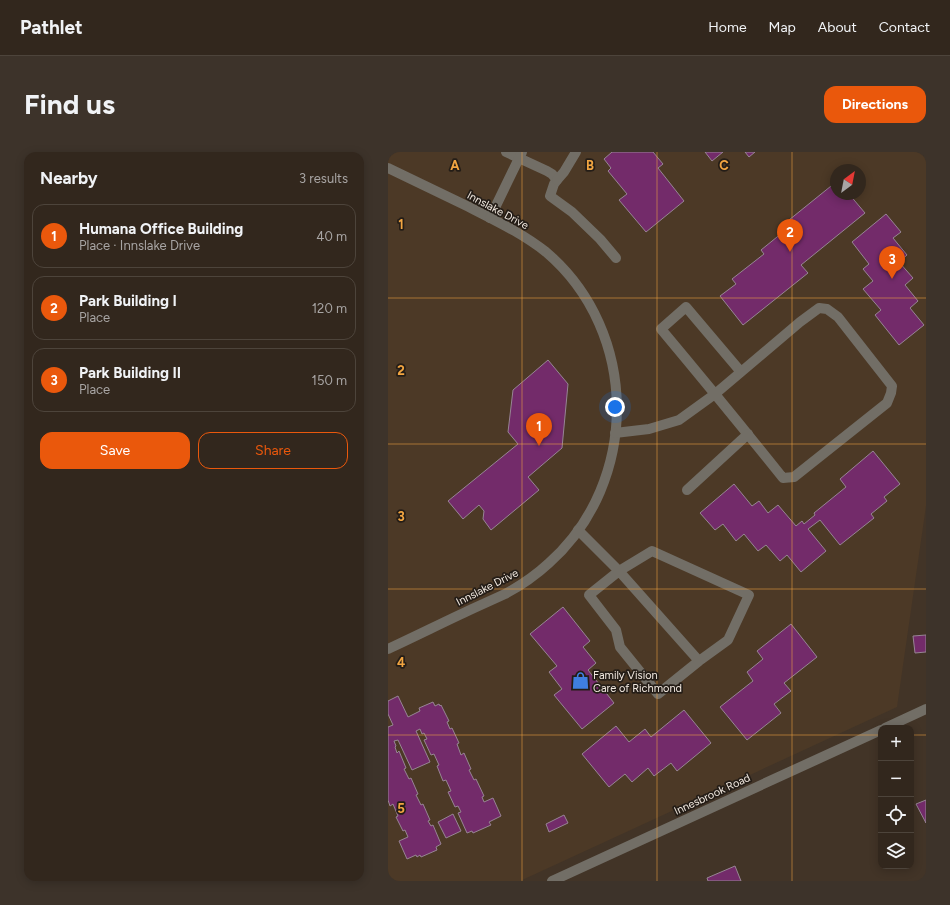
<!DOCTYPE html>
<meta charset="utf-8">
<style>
body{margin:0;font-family:Figtree,sans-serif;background:#3d332a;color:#f1f3f6}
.controls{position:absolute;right:12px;bottom:12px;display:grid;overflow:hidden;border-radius:8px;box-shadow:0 2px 10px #0003}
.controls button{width:36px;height:36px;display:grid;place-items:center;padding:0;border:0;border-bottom:1px solid #4d443b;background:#32271d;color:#f1f3f6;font:20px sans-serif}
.compass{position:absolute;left:442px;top:12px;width:36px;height:36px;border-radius:50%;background:#32271d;box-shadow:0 2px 10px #0003;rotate:32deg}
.you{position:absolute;left:227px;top:255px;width:14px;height:14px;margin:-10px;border:3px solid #fff;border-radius:50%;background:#1a73e8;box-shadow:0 0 0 6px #1a73e833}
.badge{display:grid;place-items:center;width:26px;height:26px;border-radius:50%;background:#ea580c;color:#fff;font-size:13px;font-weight:700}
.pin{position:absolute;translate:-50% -33px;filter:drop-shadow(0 1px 2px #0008)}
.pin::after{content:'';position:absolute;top:21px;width:14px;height:12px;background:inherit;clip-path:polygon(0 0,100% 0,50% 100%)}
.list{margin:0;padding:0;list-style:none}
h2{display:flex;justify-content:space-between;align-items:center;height:52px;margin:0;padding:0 16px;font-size:17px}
h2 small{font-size:13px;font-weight:400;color:#a8a5a4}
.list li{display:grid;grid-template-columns:26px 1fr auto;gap:12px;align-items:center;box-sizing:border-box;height:64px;margin:0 8px 8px;padding:0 8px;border:1px solid #4d443b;border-radius:12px}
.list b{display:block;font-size:15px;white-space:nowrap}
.list p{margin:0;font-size:13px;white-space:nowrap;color:#a8a5a4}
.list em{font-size:13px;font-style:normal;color:#a8a5a4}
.actions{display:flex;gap:8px;padding:12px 16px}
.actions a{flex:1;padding:9px 0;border:1px solid #ea580c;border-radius:12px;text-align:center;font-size:14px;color:#ea580c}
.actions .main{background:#ea580c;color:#fff}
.icon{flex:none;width:22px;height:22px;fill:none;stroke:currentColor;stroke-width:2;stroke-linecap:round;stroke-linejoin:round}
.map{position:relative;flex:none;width:538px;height:729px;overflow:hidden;border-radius:12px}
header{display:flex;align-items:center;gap:24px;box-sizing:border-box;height:56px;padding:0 20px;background:#32271d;border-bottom:1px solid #4d443b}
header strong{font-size:19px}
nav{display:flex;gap:22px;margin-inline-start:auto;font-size:14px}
.intro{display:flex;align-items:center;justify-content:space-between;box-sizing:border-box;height:96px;padding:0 24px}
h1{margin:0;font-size:28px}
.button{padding:10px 18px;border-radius:12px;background:#ea580c;color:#fff;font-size:14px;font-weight:700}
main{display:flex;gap:24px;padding:0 24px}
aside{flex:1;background:#32271d;border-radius:12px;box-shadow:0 2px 10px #0003}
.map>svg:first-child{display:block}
</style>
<header>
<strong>Pathlet</strong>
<nav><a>Home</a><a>Map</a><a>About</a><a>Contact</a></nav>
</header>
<div class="intro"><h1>Find us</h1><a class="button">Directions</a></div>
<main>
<aside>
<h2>Nearby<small>3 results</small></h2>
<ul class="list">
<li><span class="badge">1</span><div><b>Humana Office Building</b><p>Place · Innslake Drive</p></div><em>40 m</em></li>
<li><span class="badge">2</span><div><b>Park Building I</b><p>Place</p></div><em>120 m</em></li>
<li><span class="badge">3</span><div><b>Park Building II</b><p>Place</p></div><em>150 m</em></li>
</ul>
<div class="actions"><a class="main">Save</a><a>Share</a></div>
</aside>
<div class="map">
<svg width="538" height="729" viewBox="0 0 538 729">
<rect width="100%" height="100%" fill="#423427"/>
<path fill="#4c3926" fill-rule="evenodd" d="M0,0H538V354L509,555L132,729H0ZM448,18H472V42H448Z"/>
<g fill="#732b6a" stroke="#978594">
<path d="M224,0H265L275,12L270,16L296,49L258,80L231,48L239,42L220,19L223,16L216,7Z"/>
<path d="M317,0H335L324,9Z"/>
<path d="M357,0H367L361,5Z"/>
<path d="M448,30V42H461L477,61L413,113L420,121L355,173L332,144L348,132L344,127L376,102L373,98L405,72L401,68Z"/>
<path d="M498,62L513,80L505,86L519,103L511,110L525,126L517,133L530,149L522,156L536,173L511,193L487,163L493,158L475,137L485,129L475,117L481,112L464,90Z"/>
<path d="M160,208L180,232L174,296L140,325L151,338L103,378L95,367L96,359L91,353L75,367L60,349L130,292L120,280L125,238Z"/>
<path d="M485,299L512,332L496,345L499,349L483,362L486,366L452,393L432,368L420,377L438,399L413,420L399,403L392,409L378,393L370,399L356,382L348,389L335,372L327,378L312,361L346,332L364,354L371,349L380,361L390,353L408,374L414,369L416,372L427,363L426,361L458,335L452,327Z"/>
<path d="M175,455L202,489L195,495L208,511L200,518L226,551L194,577L166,543L174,537L161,520L169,514L142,482Z"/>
<path d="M403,472L429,505L396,531L403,539L386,552L393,561L359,588L332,555L365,529L359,520L375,507L369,499Z"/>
<path d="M538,483V500L527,501L525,484Z"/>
<path d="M10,544L20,565L32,559L31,556L45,550L47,554L51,552L52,554L53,553L61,569L59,570L62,577L64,576L71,591L69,592L73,603L76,601L83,617L81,618L86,628L88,627L96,644L94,645L96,650L105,646L113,664L101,670L103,673L85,681L84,679L79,681L70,661L73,660L70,654L67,655L60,640L63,639L58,628L55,629L49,614L51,613L46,602L43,603L36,588L39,587L36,581L34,582L32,577L28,579L42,610L24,618L10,588L6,589L8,594L7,595L9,601L11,599L18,616L16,617L21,627L23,626L30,642L28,643L33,653L35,652L42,668L40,669L43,674L45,673L53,692L48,695L49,698L33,705L32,703L29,705L28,703L19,707L11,689L20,685L17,678L15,679L8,665L10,664L5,652L2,654L0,648V575L5,573L0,562V549Z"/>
<path d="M296,558L323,591L289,619L283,611L266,624L260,616L244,630L237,622L221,635L194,602L228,574L241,590L257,577L263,585Z"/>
<path d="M538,648V671L528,652Z"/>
<path d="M65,662L73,679L58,686L50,670Z"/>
<path d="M176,663L180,671L161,680L158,672Z"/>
<path d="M347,714L353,729H320L319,726Z"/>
</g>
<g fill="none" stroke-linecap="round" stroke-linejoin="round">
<g stroke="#726e66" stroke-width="10">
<path d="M118,0L159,19L164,22L169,28L166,32L162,44L184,60L212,87L228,106"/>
<path d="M0,16C27,29 54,42 81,55C108,69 134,81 158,100C252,180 252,330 161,411C148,423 132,434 117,442C106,447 95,452 84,457C56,470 28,484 0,497"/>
<path d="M169,28L176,20L188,0"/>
<path d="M102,66L134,0"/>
<path d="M227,281L261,277L291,268L327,242L412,170L431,156L439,157L450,165L504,234L503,241L499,251L406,325L395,326C355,276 314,226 273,177L298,155L353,220"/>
<path d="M299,338L360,282"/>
<path d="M190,378L231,419L311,509L270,542L232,495L228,478L201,443L231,419L264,399L361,443L340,488L311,509"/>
<path d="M497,576L538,557"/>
<path d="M164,729L493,578"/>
</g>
</g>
<path fill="none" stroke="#f2a541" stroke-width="1" stroke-opacity="0.55" d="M134,0V729M269,0V729M404,0V729M0,146H538M0,292H538M0,437H538M0,583H493M523,583H538"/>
<defs>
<symbol id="shop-bare" viewBox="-9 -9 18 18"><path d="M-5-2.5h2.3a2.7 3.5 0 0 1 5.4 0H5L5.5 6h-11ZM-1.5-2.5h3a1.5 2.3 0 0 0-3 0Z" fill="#3f7fe0" stroke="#241d17" stroke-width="2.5" paint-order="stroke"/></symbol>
</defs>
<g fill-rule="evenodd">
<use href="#shop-bare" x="180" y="516" width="25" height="25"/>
</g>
<g text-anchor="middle" stroke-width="3.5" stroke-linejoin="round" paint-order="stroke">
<g font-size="11" fill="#f2e9e0" stroke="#241d17">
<text transform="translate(110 58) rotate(28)" y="4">Innslake Drive</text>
<text transform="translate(99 435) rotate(-27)" y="4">Innslake Drive</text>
<text transform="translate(324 642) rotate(-25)" y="4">Innesbrook Road</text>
</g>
<g font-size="11" fill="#f2e9e0" stroke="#241d17" text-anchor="start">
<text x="205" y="527">Family Vision<tspan x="205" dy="13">Care of Richmond</tspan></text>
</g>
</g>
<g font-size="13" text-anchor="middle" font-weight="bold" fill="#f2a541" stroke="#241d17" stroke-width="3.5" stroke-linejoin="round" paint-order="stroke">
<text x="67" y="18">A</text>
<text x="202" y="18">B</text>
<text x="336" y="18">C</text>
<text x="13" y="77">1</text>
<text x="13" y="223">2</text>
<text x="13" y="369">3</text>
<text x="13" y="515">4</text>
<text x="13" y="661">5</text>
</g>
</svg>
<div class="controls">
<button>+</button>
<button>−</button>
<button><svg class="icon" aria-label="locate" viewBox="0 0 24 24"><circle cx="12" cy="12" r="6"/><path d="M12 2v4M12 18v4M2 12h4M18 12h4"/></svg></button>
<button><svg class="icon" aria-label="layers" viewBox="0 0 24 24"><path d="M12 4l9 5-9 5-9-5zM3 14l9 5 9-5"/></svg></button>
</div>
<svg class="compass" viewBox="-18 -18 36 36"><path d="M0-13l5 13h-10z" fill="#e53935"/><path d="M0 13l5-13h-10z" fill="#a8a5a4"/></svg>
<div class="you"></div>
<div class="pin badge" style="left:151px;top:294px">1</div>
<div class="pin badge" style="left:402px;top:100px">2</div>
<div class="pin badge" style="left:504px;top:127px">3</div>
</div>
</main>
